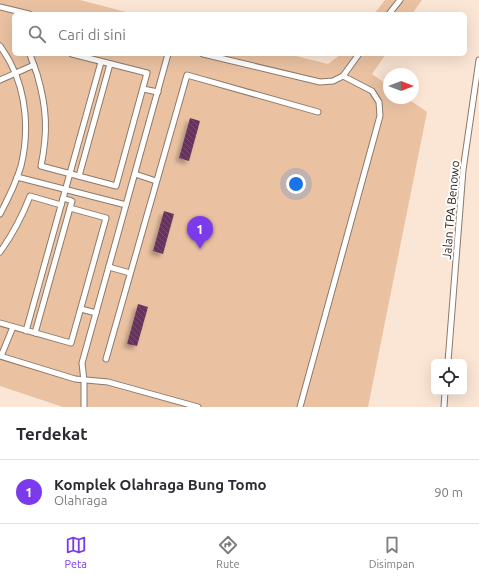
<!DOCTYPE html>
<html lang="id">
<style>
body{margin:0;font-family:Ubuntu,sans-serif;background:#f7f7f7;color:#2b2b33}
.controls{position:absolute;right:12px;bottom:12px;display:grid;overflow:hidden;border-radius:6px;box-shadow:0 4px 16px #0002}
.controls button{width:36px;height:36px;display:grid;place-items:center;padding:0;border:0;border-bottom:1px solid #e1e1e2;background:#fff;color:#2b2b33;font:20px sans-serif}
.compass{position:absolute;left:383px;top:68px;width:36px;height:36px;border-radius:50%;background:#fff;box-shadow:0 4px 16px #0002;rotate:90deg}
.you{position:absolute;left:296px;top:184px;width:14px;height:14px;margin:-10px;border:3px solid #fff;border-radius:50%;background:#1a73e8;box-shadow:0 0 0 6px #1a73e833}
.badge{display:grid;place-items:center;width:26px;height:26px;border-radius:50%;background:#7c3aed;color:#fff;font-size:13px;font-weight:700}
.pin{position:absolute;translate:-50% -33px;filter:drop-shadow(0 1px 2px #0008)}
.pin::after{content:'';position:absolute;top:21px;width:14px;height:12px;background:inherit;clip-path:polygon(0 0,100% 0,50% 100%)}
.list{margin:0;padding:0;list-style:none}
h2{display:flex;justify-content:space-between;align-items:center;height:52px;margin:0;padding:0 16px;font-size:17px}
h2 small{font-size:13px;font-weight:400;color:#7c7c81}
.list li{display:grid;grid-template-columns:26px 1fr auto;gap:12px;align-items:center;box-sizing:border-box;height:64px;padding:0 16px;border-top:1px solid #e1e1e2}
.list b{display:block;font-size:15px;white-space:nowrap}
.list p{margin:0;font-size:13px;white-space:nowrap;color:#7c7c81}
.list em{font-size:13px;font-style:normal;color:#7c7c81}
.icon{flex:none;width:22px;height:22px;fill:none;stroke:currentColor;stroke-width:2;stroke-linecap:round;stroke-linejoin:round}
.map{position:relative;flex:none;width:479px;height:407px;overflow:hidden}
.search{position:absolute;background:#fff;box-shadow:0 4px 16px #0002;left:12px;right:12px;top:12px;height:44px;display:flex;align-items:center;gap:10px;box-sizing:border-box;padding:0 14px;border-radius:6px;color:#7c7c81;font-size:15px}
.sheet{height:116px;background:#fff}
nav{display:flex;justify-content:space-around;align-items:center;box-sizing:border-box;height:56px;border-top:1px solid #e1e1e2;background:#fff;font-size:11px;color:#7c7c81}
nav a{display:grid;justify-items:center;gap:2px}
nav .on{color:#7c3aed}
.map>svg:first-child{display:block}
</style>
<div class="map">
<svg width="479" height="407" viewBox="0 0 479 407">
<defs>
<pattern id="building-back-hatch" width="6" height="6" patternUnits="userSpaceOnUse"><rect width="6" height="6" fill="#68325f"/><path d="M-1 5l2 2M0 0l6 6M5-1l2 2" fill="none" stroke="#794e71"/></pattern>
<filter id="shadow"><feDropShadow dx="-3.5" dy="3.5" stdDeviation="2" flood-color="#0004"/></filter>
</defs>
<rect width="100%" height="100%" fill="#fbe5d4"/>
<g fill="#eac2a2">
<path d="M0,0H80L134,14H14V54H288L328,64L341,54H386L372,74L389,86V98H407L427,112L368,407H63L0,386Z"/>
<path d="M385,0H422L412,14H374Z"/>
</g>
<g fill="url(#building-back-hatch)" filter="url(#shadow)">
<path d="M190,118L200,121L189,161L179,158Z"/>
<path d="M164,211L174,214L163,254L153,251Z"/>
<path d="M138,304L148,307L137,346L127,344Z"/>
</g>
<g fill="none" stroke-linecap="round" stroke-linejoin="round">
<defs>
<g id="lane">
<path d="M0,7L29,14"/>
<path d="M389,14L400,0"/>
<path d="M0,46C4,52 8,58 11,64C27,95 29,133 21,166C16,183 8,199 0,214"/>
<path d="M30,54C32,61 35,68 37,74C47,108 48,132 41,166L116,186L147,73L72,54"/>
<path d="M203,54L320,82L333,81L343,76L359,54"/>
<path d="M0,80L34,65"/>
<path d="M143,89L158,92"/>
<path d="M135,174L156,181"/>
<path d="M79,176L110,64"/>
<path d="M17,177L126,205"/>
<path d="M0,252C13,234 22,217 30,196L61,205"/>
<path d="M109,267L130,273"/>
<path d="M81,309L96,313"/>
<path d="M0,323L71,343L106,218L70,208"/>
<path d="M26,331L101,62"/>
<path d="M35,333L72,201L63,198"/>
<path d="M0,356L75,379L108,382L198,407"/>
<path d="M1,356L13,327"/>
<path d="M106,359L187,75L318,112"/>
<path d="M448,362L463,170L479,60"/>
<path d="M84,407V381L82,363L168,54"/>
<path d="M300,407L380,116L379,102L372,91L343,76"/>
<path d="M444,407L445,392"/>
</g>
</defs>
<use href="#lane" stroke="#8d7969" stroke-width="7"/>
<use href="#lane" stroke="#fff" stroke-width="5"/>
</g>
<g text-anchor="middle" stroke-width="4" stroke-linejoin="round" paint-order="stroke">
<g font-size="12" fill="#271f18" stroke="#fff">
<text transform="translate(451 210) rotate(-85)" y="4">Jalan TPA Benowo</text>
</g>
</g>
</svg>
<div class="controls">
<button><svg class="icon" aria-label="locate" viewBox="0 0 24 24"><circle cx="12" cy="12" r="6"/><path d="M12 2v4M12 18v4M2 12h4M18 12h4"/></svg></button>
</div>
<svg class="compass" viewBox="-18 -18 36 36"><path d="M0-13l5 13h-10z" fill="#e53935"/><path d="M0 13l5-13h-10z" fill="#7c7c81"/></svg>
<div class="you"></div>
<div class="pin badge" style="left:200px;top:249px">1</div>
<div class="search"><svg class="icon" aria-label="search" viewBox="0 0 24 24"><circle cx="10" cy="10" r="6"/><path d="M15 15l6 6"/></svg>Cari di sini</div>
</div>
<section class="sheet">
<h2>Terdekat<small></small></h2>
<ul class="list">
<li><span class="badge">1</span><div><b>Komplek Olahraga Bung Tomo</b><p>Olahraga</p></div><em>90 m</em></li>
</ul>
</section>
<nav>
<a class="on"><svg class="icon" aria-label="map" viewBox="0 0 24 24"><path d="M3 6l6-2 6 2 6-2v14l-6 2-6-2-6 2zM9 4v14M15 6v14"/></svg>Peta</a>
<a><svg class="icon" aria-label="directions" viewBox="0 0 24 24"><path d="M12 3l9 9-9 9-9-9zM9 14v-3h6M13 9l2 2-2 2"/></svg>Rute</a>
<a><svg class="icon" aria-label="saved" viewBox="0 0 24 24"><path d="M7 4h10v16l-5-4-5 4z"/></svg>Disimpan</a>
</nav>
